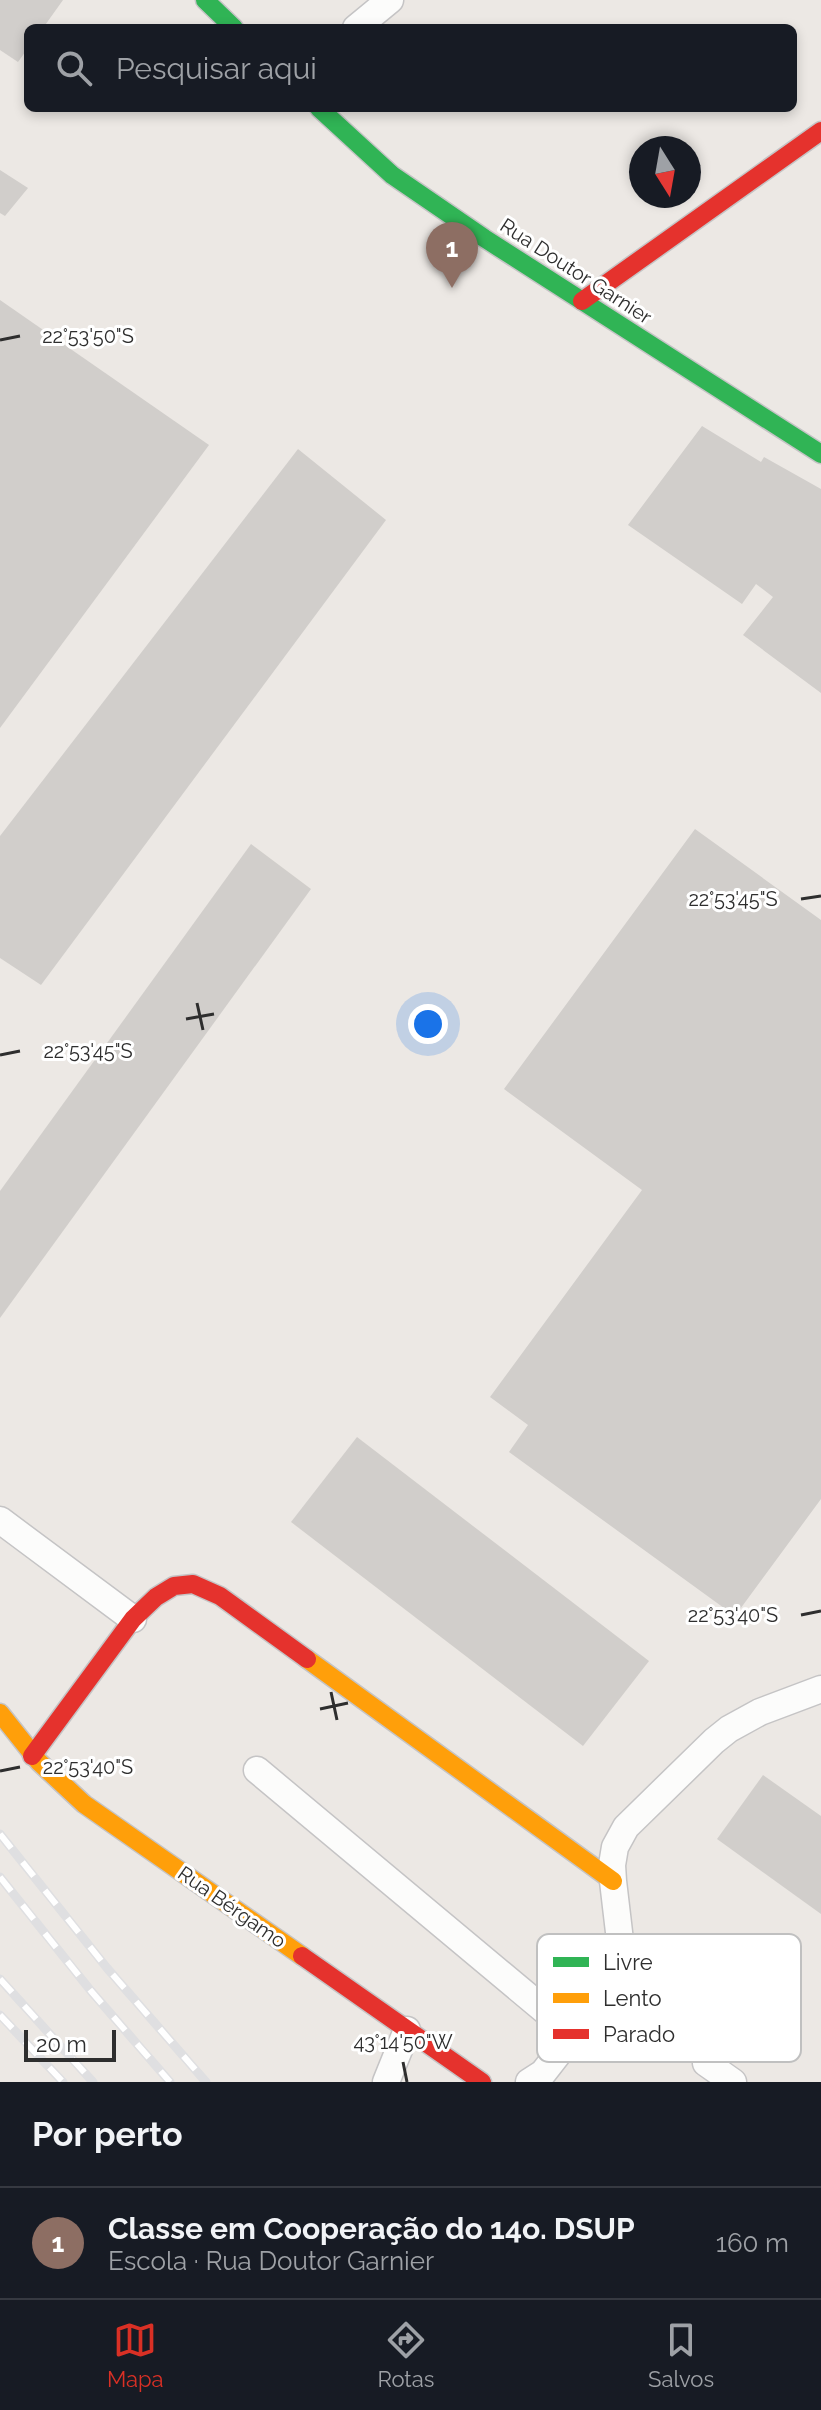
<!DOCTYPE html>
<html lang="pt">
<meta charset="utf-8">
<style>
body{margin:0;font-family:Raleway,sans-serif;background:#242831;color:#f1f3f6}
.compass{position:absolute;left:629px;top:136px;width:72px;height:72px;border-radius:50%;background:#171b24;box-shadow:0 4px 12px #0003;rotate:169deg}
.scale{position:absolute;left:24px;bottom:20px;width:92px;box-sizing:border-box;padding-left:8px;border:4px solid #2e2e2e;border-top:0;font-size:22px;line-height:28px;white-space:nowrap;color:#2e2e2e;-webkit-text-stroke:6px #fff;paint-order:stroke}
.you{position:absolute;left:428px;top:1024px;width:28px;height:28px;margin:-20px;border:6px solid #fff;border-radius:50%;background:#1a73e8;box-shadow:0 0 0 12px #1a73e833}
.badge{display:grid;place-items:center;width:52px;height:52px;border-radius:50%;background:#d93025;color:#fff;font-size:26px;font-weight:700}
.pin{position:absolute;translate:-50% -66px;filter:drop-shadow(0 2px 4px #0008)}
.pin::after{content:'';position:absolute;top:42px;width:28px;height:24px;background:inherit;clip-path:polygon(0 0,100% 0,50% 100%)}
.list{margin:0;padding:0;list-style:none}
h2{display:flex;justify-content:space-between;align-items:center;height:104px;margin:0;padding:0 32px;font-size:34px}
h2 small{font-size:26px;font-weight:400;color:#9ea1a6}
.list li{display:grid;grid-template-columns:52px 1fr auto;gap:24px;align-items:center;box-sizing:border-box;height:112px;padding:0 32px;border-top:2px solid #363941}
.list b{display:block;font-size:30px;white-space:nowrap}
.list p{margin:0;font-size:26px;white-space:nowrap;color:#9ea1a6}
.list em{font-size:26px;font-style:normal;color:#9ea1a6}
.icon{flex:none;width:44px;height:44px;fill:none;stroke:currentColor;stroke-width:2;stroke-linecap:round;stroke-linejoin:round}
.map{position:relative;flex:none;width:821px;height:2082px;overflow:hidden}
.search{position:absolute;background:#171b24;box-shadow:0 4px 12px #0003;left:24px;right:24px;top:24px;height:88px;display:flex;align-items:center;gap:20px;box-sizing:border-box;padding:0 28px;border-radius:12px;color:#9ea1a6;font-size:30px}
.sheet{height:216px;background:#171b24}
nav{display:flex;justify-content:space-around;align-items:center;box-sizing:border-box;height:112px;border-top:2px solid #363941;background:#171b24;font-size:22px;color:#9ea1a6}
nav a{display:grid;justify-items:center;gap:4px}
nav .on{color:#d93025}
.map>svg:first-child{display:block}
</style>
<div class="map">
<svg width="821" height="2082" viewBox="0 0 821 2082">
<rect width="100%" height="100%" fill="#ece8e4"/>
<g fill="#d1cecb">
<path d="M0,0H63L43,28H28V48L18,62L0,50Z"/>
<path d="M0,170L28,188L5,216L0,213Z"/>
<path d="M0,300L209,445L0,728Z"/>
<path d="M702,426L761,462L764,457L821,489V693L743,635L773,597L756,584L742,604L628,525Z"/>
<path d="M298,449L386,520L41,985L0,958V836Z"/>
<path d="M695,829L821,920V1499L735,1616L509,1452L528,1425L490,1397L642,1190L504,1089Z"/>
<path d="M251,844L311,889L0,1318V1191Z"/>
<path d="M357,1437L649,1661L583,1746L291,1522Z"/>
<path d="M763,1775L821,1816V1914L717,1839Z"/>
</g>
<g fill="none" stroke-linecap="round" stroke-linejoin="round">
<defs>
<g id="street">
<path d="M356,28L390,0"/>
<path d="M0,1520L133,1619"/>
<path d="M257,1770L573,2034"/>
<path d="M706,2063L733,2082"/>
<path d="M386,2082L407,2030"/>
<path d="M529,2082L543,2073L607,1991C615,1977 620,1965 621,1949L613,1881L612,1865L615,1847L626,1827L714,1741L729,1729L760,1712L821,1689"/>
</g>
<g id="fast">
<path d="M205,0L234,28"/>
<path d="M319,108L392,175L484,238L821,454"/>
</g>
<g id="slow">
<path d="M307,1659L613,1881"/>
<path d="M0,1713L39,1762L84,1804L302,1956"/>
</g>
<g id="jam">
<path d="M582,301L821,131"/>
<path d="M32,1756L133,1619L156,1597L174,1586L193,1584L220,1596L307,1659"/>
<path d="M302,1956L482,2082"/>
</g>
</defs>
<use href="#street" stroke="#c5c4c5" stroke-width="29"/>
<use href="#fast" stroke="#c5c4c5" stroke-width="21"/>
<use href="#slow" stroke="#c5c4c5" stroke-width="21"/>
<use href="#jam" stroke="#c5c4c5" stroke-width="21"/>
<use href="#street" stroke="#fcfcfb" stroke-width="26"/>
<use href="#fast" stroke="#30b455" stroke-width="18"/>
<use href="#slow" stroke="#ff9f0a" stroke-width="18"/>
<use href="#jam" stroke="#e5322d" stroke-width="18"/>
<defs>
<g id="rail">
<path d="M0,1834L107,1968L206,2082"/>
<path d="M0,1877L91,1991L170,2082"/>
<path d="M0,1979L93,2082"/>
<path d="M0,2015L63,2082"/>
</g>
</defs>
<use href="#rail" stroke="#dfdfe1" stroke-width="9"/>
<use href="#rail" stroke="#fff" stroke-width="6" stroke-dasharray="18" stroke-linecap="butt"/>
</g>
<path fill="none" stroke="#2e2e2e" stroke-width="3" d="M0,340L20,336M801,899L821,896M197,1003L203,1030M186,1019L214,1014M0,1055L20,1051M801,1615L821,1611M331,1692L337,1720M320,1709L348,1703M0,1771L20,1767M403,2062L407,2082"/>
<g text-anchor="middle" stroke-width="6" stroke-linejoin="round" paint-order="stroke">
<g font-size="20" fill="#2e2e2e" stroke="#fff">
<text transform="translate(576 271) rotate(33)" y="7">Rua Doutor Garnier</text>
<text transform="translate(232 1907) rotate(35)" y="7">Rua Bérgamo</text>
</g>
</g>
<rect x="537" y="1934" width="264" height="128" rx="12" fill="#fff" stroke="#c0c0c0" stroke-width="2"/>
<rect x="553" y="1957" width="36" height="10" fill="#30b455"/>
<rect x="553" y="1993" width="36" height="10" fill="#ff9f0a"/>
<rect x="553" y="2029" width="36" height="10" fill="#e5322d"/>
<g font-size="22" fill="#2e2e2e">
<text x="603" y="1970">Livre</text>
<text x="603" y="2006">Lento</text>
<text x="603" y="2042">Parado</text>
</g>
<g font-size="20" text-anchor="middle" fill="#2e2e2e" stroke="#fff" stroke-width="6" stroke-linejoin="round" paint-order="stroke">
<text x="88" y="343">22°53'50"S</text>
<text x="733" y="906">22°53'45"S</text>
<text x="88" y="1058">22°53'45"S</text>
<text x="733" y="1622">22°53'40"S</text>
<text x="88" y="1774">22°53'40"S</text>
<text x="403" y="2049">43°14'50"W</text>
</g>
</svg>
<svg class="compass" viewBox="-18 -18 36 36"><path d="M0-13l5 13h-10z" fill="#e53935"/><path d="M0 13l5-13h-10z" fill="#9ea1a6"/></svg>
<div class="scale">20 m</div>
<div class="you"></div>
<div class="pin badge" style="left:452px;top:288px;background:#8d6e63">1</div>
<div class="search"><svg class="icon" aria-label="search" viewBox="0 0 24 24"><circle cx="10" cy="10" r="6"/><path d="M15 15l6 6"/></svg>Pesquisar aqui</div>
</div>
<section class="sheet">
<h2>Por perto<small></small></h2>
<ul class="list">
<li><span class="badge" style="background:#8d6e63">1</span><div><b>Classe em Cooperação do 14o. DSUP</b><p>Escola · Rua Doutor Garnier</p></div><em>160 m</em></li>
</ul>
</section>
<nav>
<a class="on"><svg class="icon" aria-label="map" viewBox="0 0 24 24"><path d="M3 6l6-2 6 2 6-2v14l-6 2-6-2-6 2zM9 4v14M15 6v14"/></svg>Mapa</a>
<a><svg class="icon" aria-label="directions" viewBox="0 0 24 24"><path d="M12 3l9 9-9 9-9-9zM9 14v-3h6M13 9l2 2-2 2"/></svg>Rotas</a>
<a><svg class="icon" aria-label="saved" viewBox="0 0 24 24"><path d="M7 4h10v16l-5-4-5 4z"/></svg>Salvos</a>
</nav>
